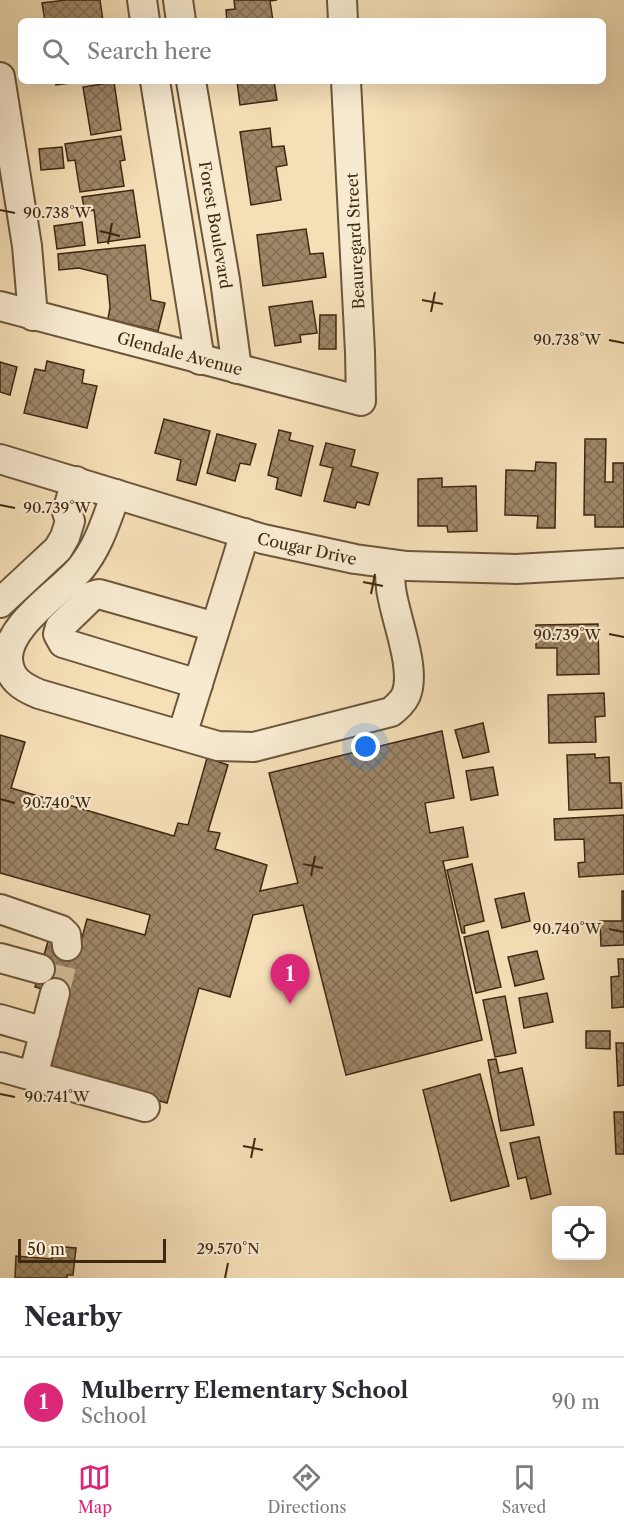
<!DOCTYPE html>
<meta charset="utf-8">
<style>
body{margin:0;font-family:"Libre Caslon Text",serif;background:#f7f7f7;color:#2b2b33}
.controls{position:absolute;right:18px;bottom:18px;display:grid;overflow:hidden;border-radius:9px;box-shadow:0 6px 24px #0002}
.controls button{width:54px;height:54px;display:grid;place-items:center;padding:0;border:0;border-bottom:2px solid #e1e1e2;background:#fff;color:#2b2b33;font:30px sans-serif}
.scale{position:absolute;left:18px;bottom:15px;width:148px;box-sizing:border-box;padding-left:6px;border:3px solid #3f2811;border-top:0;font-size:16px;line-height:21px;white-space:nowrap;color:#3f2811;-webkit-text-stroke:4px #f8ead0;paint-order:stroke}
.you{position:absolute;left:366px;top:747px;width:21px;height:21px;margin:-15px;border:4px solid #fff;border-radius:50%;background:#1a73e8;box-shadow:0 0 0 9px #1a73e833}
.badge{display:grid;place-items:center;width:39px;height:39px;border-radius:50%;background:#db2777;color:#fff;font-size:20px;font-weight:700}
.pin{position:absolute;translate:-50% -50px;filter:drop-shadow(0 2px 3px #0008)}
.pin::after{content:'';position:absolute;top:32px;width:21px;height:18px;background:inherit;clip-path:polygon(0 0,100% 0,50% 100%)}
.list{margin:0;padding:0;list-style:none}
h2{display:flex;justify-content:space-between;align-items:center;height:78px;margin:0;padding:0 24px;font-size:26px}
h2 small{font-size:20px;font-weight:400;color:#7c7c81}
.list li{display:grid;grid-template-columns:39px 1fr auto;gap:18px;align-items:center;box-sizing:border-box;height:90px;padding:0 24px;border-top:2px solid #e1e1e2}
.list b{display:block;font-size:22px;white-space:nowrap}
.list p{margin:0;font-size:20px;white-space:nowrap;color:#7c7c81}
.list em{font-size:20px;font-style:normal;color:#7c7c81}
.icon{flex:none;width:33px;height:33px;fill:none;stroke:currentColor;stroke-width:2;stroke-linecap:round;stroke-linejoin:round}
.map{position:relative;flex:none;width:624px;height:1278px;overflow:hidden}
.search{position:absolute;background:#fff;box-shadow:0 6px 24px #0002;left:18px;right:18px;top:18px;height:66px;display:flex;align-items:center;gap:15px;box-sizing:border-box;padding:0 21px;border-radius:9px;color:#7c7c81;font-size:22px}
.sheet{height:168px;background:#fff}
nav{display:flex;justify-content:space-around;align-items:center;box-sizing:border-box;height:84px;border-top:2px solid #e1e1e2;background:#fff;font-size:16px;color:#7c7c81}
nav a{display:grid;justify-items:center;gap:3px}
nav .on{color:#db2777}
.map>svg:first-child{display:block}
</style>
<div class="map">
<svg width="624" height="1278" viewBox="0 0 624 1278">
<defs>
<pattern id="building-cross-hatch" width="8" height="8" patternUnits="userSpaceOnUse" patternTransform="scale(1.5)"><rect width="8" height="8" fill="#9e8767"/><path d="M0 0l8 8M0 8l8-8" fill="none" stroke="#826e53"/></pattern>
</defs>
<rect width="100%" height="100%" fill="#f5dfb7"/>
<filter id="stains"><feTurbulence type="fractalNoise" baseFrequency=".00333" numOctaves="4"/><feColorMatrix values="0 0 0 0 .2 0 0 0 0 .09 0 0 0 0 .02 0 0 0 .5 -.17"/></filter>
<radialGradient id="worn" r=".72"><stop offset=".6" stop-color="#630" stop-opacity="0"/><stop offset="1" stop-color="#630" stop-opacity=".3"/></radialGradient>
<g fill="url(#building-cross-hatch)" stroke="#3f2811" stroke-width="1.5">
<path d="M66,0H100L103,21H45L42,3Z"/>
<path d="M234,0H277L270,1L273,21H227L226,10L235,9Z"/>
<path d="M55,81H85L56,85Z"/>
<path d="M237,81H274L277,100L240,105Z"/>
<path d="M114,82L121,130L91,135L83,87Z"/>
<path d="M270,128L272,147L284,146L287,165L276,167L281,200L251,205L240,132Z"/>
<path d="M121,136L125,160L120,161L124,186L80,192L75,160L68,161L65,144Z"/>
<path d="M62,147L64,168L41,170L39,149Z"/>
<path d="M133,190L140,237L98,243L94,210L85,212L82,197Z"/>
<path d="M82,222L85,245L57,249L54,226Z"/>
<path d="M306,229L310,254L323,253L326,277L263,286L257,235Z"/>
<path d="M145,245L151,300L165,303L158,331L108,319L110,307L107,275L79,268L59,270L58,254Z"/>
<path d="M312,301L317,333L300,335L301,342L275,346L269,307Z"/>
<path d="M320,315H336V349H319Z"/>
<path d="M47,361L84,370L82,383L97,386L87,428L24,413L35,369L45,371Z"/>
<path d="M0,362L17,367L10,395L0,392Z"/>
<path d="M164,419L210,431L196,485L177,480L181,460L155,453Z"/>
<path d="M279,430L291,433L289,440L313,446L301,496L276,489L278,478L268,475Z"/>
<path d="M217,434L256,444L250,465L240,463L235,481L207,473Z"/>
<path d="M585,439H606L605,482H613V463H624V527H595V515H584Z"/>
<path d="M326,443L355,450L351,466L378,473L369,505L357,502L355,508L324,501L333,468L320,465Z"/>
<path d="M536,462L556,463L555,528H537L538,516L505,515L506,470L535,471Z"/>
<path d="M442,478V487L476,486L477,531L448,532L447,526H418V479Z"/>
<path d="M598,624L599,674L557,675V648H536V625Z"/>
<path d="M604,693L605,716L595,717L596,742L549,743L548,695Z"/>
<path d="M483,723L489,752L463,758L455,730Z"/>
<path d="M442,731L454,798L425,803L430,833L463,827L468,857L443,861L482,1040L346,1075L303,905L253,915L230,997L199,988L167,1103L45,1069L65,995L35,987L48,941L79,949L87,919L145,935L150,915L0,873V735L25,742L11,788L174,836L178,823L188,825L207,758L228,765L208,831L220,833L215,849L267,865L260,891L298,883L269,773Z"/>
<path d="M595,754V758L609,757L610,783H621L622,808L569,810L567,755Z"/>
<path d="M493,767L498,795L471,800L466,771Z"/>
<path d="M624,815V874L579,877L578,863L585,862L584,839L555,840L554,819Z"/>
<path d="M472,864L484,921L464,926L465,933H462L447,870Z"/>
<path d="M622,891H624V945L601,946L600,921H622Z"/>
<path d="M524,893L530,921L502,928L495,899Z"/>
<path d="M488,931L501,987L476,993L464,937Z"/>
<path d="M537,951L544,979L515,986L508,957Z"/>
<path d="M618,959H624V1007L612,1008L611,977L619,976Z"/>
<path d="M547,993L553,1022L524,1028L519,998Z"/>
<path d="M505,996L516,1053L495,1057L483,1000Z"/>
<path d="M586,1031H610V1049L586,1048Z"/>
<path d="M616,1043H624V1085L618,1086Z"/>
<path d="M496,1059L499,1073L522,1068L534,1125L501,1131L488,1060Z"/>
<path d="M480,1074L509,1186L451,1201L423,1090Z"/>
<path d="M614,1112H624V1154H616Z"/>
<path d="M539,1137L551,1194L531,1199L526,1177L518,1179L510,1143Z"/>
<path d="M53,1246L76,1248L73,1275H67V1278H15L16,1256L52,1259Z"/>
</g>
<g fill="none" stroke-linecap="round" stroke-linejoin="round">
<path stroke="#d1ba96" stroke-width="28" stroke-dasharray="28 14" stroke-linecap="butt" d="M55,993L67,946"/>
<defs>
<g id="minor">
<path d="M142,0L145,21"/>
<path d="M178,0L181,21"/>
<path d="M342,0L343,21"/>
<path d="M0,77L27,246L33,316"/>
<path d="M155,81L200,360"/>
<path id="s1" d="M191,81L225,280L237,369"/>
<path id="s2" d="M0,306L361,401L360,352L346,81"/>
<path id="s3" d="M0,459L263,539L355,559L407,566L516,569L624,563"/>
<path d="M116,494C106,520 99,546 81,568C60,593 7,625 8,659C9,679 22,687 39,694L218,746L254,747L391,712C397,707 403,702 406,695C417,668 394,616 391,588C390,580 390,572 390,564"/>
<path d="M0,603L58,549L65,537L70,521L67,512L76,481"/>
<path d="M198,684L63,643L58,634L60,627L92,596L99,594L215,627"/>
<path d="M182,735L245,533"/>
<path d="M0,909L61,930L66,935L67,946"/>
<path d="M0,958L40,969"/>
<path d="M0,1019L45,1032"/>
<path d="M0,1067L145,1107"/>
<path d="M33,1076L55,993"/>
</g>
</defs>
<use href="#minor" stroke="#6c563a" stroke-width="32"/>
<use href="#minor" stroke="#f8ead0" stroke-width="28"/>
</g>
<path fill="none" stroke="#3f2811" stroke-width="2" d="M0,210L15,213M100,231L120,236M108,244L112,223M422,300L443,304M431,312L435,292M609,340L624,343M0,505L15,508M363,582L383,586M371,594L375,574M609,634L624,637M0,799L15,803M303,864L323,868M311,876L315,856M609,929L624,932M0,1094L15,1097M243,1146L263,1150M251,1158L255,1138M225,1278L228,1263"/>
<g text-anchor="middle" stroke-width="4.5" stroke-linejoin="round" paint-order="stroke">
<g font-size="16" fill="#3f2811" stroke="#f8ead0">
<text dy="6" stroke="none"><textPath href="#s1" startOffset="146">Forest Boulevard</textPath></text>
<text transform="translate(355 241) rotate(-93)" y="6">Beauregard Street</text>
<text dy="6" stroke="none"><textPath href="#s2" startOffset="186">Glendale Avenue</textPath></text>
<text dy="6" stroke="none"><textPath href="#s3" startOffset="320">Cougar Drive</textPath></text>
</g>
</g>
<g font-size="15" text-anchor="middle" fill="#3f2811" stroke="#f8ead0" stroke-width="4.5" stroke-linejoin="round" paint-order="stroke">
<text x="57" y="218">90.738°W</text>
<text x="567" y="345">90.738°W</text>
<text x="57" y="513">90.739°W</text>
<text x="567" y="640">90.739°W</text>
<text x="57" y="808">90.740°W</text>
<text x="567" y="934">90.740°W</text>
<text x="57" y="1102">90.741°W</text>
<text x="228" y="1254">29.570°N</text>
</g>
<rect width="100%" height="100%" filter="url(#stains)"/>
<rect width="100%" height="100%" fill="url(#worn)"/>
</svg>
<div class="controls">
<button><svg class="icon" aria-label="locate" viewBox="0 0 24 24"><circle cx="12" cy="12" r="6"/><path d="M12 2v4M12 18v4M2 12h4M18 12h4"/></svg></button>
</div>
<div class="scale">50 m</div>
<div class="you"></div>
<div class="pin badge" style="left:290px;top:1004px">1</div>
<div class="search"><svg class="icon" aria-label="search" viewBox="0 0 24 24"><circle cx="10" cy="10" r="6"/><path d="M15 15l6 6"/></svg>Search here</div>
</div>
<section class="sheet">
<h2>Nearby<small></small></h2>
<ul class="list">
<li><span class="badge">1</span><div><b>Mulberry Elementary School</b><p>School</p></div><em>90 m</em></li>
</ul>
</section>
<nav>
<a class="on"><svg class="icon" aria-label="map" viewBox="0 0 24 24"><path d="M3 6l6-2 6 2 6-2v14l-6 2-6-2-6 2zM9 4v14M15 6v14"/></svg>Map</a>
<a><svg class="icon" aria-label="directions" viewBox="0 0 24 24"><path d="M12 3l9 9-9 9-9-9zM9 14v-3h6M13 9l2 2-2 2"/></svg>Directions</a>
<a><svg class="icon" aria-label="saved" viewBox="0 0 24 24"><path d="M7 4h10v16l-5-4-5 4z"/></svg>Saved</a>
</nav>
